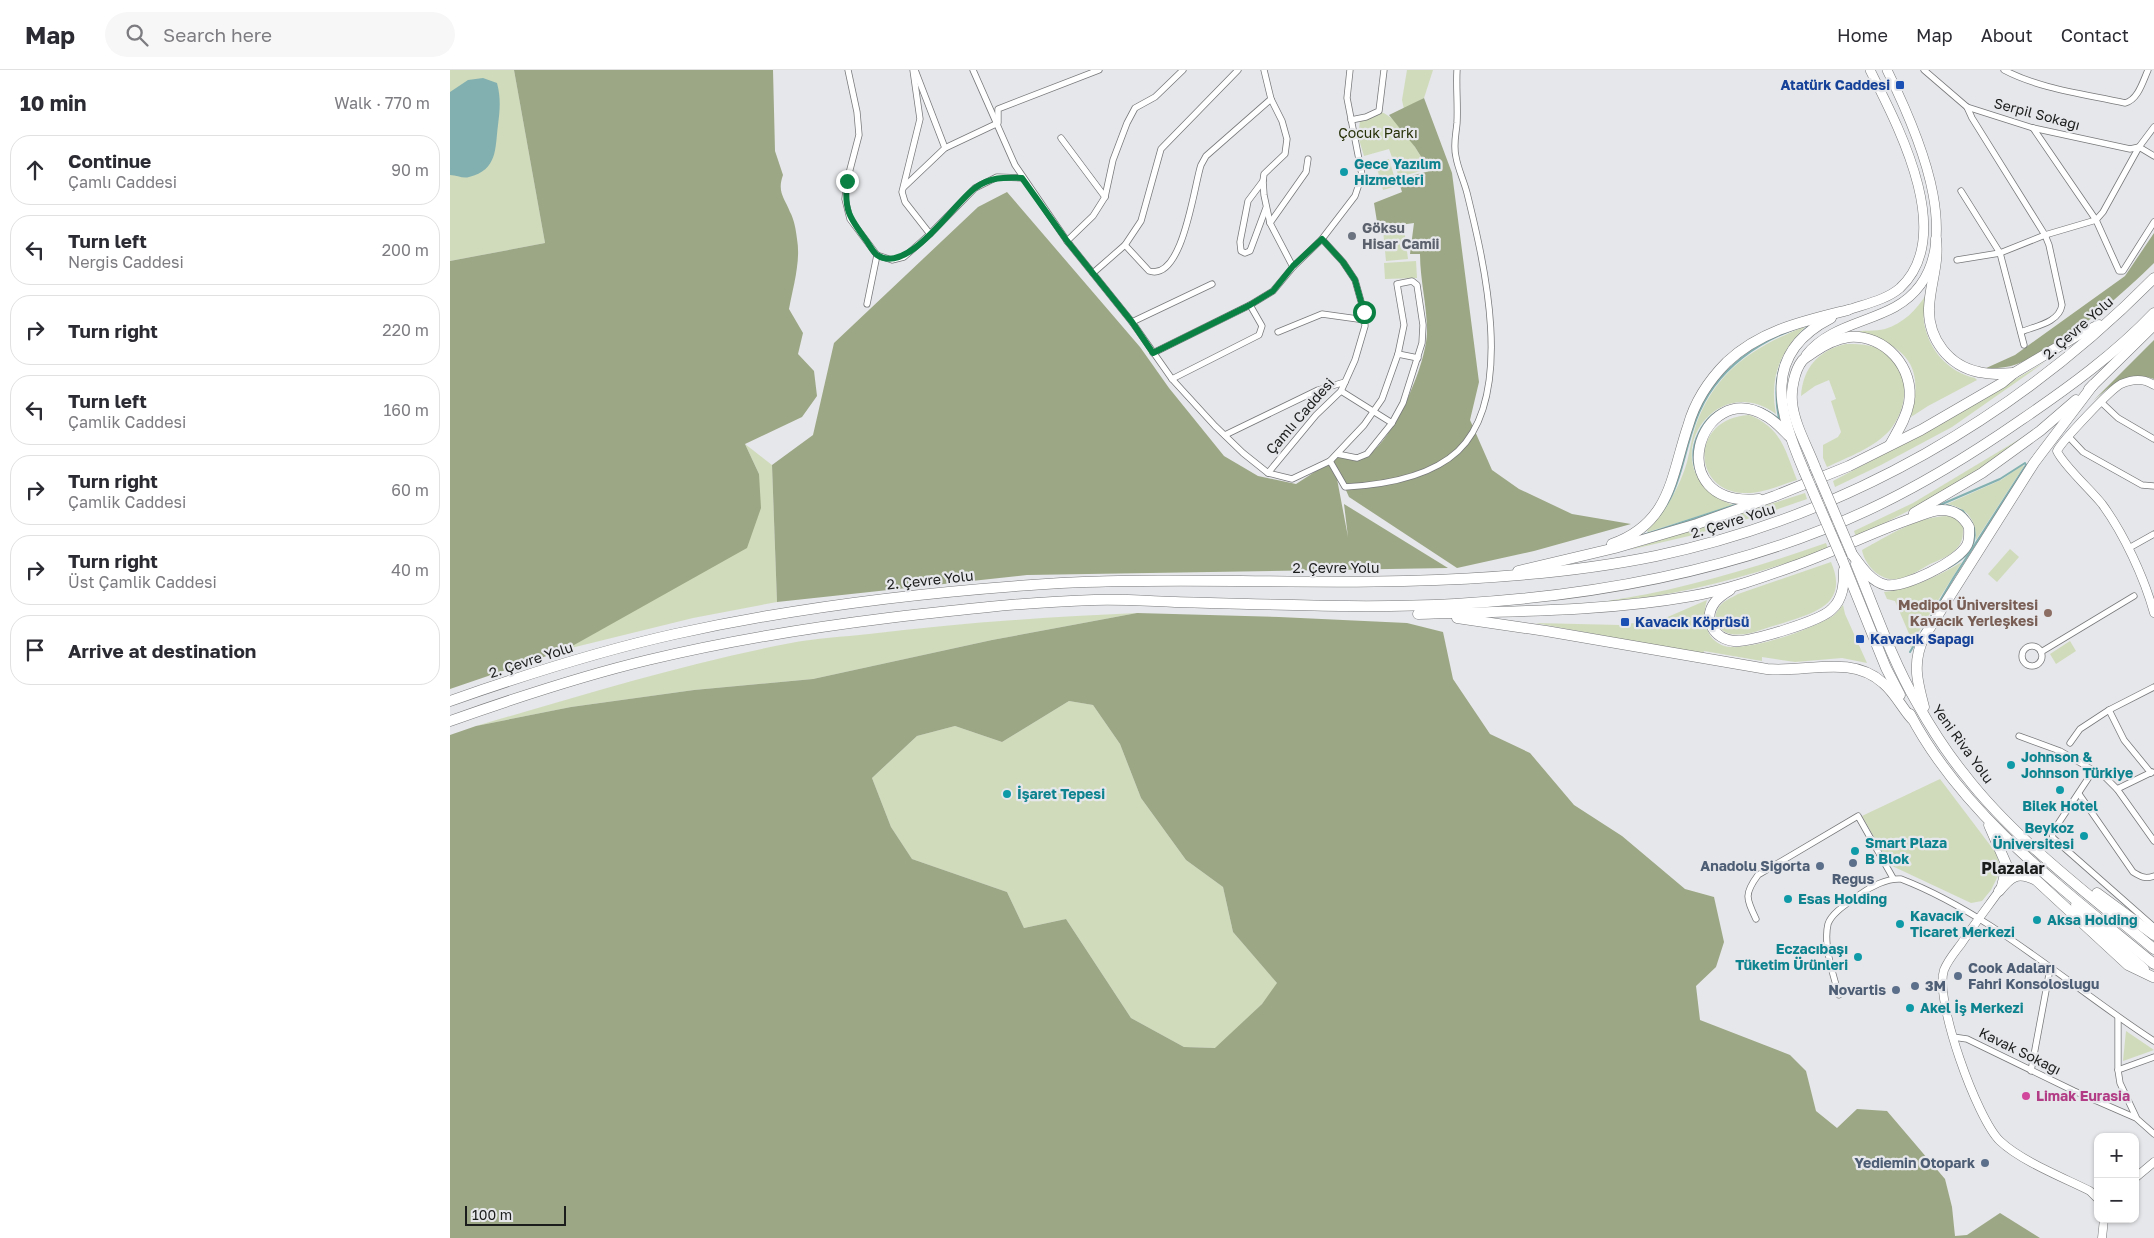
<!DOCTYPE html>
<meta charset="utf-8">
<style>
body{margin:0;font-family:"Golos Text",sans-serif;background:#f7f7f7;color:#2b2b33}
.controls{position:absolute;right:15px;bottom:15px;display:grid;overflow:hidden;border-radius:10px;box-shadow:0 1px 4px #0004}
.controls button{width:45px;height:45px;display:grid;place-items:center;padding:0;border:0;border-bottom:1px solid #e1e1e2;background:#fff;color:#2b2b33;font:25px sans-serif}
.scale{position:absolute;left:15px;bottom:12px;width:101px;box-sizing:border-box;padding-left:5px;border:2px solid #1b1c1c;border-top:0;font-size:14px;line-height:18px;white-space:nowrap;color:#1b1c1c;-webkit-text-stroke:4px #e6e7ea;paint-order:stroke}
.stop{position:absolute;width:15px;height:15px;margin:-11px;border:4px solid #0b8043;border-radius:50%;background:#fff}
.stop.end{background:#0b8043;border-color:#fff;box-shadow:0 1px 5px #0008}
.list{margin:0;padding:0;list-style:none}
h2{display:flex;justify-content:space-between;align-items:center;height:65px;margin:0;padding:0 20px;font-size:21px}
h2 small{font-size:16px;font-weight:400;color:#7c7c81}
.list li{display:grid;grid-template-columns:32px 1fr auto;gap:15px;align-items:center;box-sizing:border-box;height:70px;margin:0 10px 10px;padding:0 10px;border:1px solid #e1e1e2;border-radius:20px}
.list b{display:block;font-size:19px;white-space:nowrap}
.list p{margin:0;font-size:16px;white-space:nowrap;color:#7c7c81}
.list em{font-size:16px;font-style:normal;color:#7c7c81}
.icon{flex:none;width:28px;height:28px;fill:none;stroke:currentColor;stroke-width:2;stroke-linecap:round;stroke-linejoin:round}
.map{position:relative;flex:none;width:1704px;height:1168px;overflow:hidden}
header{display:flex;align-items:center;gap:30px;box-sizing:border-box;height:70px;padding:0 25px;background:#fff;border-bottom:1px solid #e1e1e2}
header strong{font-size:24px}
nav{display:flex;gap:28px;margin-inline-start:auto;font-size:18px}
.search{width:350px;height:45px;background:#f7f7f7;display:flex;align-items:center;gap:12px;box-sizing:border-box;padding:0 18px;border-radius:28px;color:#7c7c81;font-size:19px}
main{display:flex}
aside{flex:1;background:#fff}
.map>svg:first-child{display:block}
</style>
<header>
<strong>Map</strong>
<div class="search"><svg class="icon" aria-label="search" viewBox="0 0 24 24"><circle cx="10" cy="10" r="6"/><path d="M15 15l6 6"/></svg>Search here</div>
<nav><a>Home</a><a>Map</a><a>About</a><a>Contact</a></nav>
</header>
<main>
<aside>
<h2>10 min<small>Walk · 770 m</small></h2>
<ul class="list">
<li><svg class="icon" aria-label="ahead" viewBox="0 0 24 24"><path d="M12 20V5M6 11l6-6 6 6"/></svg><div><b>Continue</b><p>Çamlı Caddesi</p></div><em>90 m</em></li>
<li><svg class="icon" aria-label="left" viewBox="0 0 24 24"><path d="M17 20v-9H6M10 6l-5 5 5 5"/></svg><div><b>Turn left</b><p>Nergis Caddesi</p></div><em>200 m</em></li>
<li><svg class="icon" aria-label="right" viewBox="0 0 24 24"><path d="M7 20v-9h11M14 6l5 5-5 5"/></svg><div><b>Turn right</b></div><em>220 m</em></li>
<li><svg class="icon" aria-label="left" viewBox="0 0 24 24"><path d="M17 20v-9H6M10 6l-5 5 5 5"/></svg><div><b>Turn left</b><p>Çamlik Caddesi</p></div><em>160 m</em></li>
<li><svg class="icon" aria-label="right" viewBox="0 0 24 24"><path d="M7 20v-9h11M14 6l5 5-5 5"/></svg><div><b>Turn right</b><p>Çamlik Caddesi</p></div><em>60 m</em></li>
<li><svg class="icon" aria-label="right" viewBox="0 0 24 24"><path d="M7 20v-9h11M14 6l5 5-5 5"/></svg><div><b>Turn right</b><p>Üst Çamlik Caddesi</p></div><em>40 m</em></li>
<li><svg class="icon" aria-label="arrive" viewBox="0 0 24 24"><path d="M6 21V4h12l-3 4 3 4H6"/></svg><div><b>Arrive at destination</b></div></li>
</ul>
</aside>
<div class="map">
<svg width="1704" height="1168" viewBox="0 0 1704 1168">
<rect width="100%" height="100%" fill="#e6e7ea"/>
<g fill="#d0dbbb">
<path d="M0,0H64L95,173L0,191Z"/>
<path d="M957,0H983L974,28L954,39L952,30Z"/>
<path d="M931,42C950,49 968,81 978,99L949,107L939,79L914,86L908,66L910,51Z"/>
<path d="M939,89L947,116L933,120L925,91Z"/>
<path d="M954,158L958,189L936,191L933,160Z"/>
<path d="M966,191L967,208L935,209L934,193Z"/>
<path d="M1476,225C1475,234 1473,244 1474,253C1479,280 1498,302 1525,308L1527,310L1478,336L1461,347C1476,294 1454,273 1404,263C1414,259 1425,262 1435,259C1454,253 1466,240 1476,225Z"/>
<path d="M1356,256C1330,282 1319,307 1326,344C1262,297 1197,402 1283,435L1198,462L1197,461C1216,440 1229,419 1237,392C1240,380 1242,367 1246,355C1266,300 1304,277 1356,256Z"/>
<path d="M1396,274C1406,274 1417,274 1427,278C1461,292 1461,335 1440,360C1424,378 1398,387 1377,397L1373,388V375L1388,367L1391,362L1381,331L1386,329L1379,310L1365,316L1351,326C1353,297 1369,280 1396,274Z"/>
<path d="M1595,292L1502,357L1431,395L1385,417L1383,411L1457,372Z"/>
<path d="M1299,345C1331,357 1335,380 1347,410C1330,415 1312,424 1294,423C1241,421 1240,348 1299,345Z"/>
<path d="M1573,367C1528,408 1461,440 1406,467L1404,461L1463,433Z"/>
<path d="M295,374L322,395L327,532L243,548L117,579L198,532L309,404Z"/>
<path d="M1573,395L1574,396L1526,470C1526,450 1518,438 1497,434L1551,410Z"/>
<path d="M1355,423L1357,429L1314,444L1239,466L1179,480Z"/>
<path d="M1498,446L1505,448L1513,457C1513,465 1513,472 1507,478C1501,486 1489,490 1480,494C1471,499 1459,507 1448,509C1431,512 1415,496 1412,480C1438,466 1468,446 1498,446Z"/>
<path d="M1376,473L1378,479C1303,505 1230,527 1151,532C1228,521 1302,499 1376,473Z"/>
<path d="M1560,479L1569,487L1547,512L1538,504Z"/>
<path d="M1381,492C1400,536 1362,543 1330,554C1314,558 1298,567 1281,564C1268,562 1261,548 1269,537C1273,531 1281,528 1288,524Z"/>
<path d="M1512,492L1466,566L1461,578L1457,567L1460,566L1445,531L1437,529L1434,522C1462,519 1488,506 1512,492Z"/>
<path d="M1257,530C1251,549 1256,575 1281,577C1304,579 1363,559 1383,546C1387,543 1390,538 1393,535L1395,544L1417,593L1392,588L1345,592L1312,587V591L1254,581L1253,584L1085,553L1170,555L1213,549Z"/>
<path d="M687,543L542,570L363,609L244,620L121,637L26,656C129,626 236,593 341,573C366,568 393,567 419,564C508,553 597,547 687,543Z"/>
<path d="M1620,571L1626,581L1606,594L1600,584Z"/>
<path d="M619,631L643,635L670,674L691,728L736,790L773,817L783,862L828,914L812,934L766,978L734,977L681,948L616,849L574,858L557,822L462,789L441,757L422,708L467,666L505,656L552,672Z"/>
<path d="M1490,709L1546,783L1551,800L1541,820L1532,831L1521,833L1440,795L1412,746Z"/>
<path d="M1676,961L1704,980L1673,991Z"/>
</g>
<g fill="#9ca785" fill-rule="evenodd">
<path d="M64,0H323L325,81L333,105C327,122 334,127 340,142C344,149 346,160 347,169C351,191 343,217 339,239L353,263L348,284L364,301L367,326L352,347L295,374L309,404L311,438L297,478L117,579L0,619V191L95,173Z"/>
<path d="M974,28L1002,103L1029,312L1020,350L1042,400L1069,419L1122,444L1181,454L1084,481L1007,498L899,427L884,393L898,467L894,434L998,498L577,505L327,532L322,395L363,365L384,273L528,137L557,122L690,277L719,318L774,386L808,406L846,414L883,390L887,385C898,387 910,392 920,384C946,364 977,293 977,261C977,235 970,210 970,184H960L964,153L928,158L924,133L952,122L948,109L980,101L965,77L939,45Z"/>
<path d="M1704,163V193C1672,225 1604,284 1561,296C1552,298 1543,298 1534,299L1565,285L1675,206Z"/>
<path d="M1704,270V309C1676,301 1663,314 1643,331Z"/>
<path d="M687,543L829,547L957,553L993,562L1003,609L1040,664L1080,683L1124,735L1172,766L1235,819L1264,827L1274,872L1266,897L1246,916L1250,950L1340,985L1356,1001L1366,1041L1387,1058L1407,1039L1437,1041L1495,1109L1502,1137L1505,1166L1517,1165L1550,1143L1590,1168H0V665L26,656L121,637L244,620L363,609L542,570ZM619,631L643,635L670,674L691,728L736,790L773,817L783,862L827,913L812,934L765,978L734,977L681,948L616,849L574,858L557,822L462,789L441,757L422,708L467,666L505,656L552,672Z"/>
</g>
<path fill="#82b0b0" d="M33,8L47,13C51,28 50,40 48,55C45,78 48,100 19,107C13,109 7,105 0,105V22L18,10Z"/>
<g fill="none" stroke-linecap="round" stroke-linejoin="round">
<g stroke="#82b0b0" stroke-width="2">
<path d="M1362,253C1330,281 1321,307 1329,349C1258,294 1200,412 1288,434L1187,467C1233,431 1228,398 1246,350C1265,298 1312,268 1362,253Z"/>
<path d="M1497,435L1513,441L1522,453"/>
<path d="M1498,498C1514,489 1528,478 1524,458"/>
<path d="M1460,582L1504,507L1576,395L1575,393L1550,409L1490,435H1493"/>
</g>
<defs>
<g id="street">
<path d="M398,0L407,42L409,65L397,111L395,129L400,149L427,185L442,190L454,187L480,164L525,118L547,107L572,108"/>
<path d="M463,0L470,49L452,122L455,132L480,164"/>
<path d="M465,0L495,78"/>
<path d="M523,0L565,95L617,171L682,252L722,309L765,356L793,383L818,403L842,409L880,391L914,355L932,329L948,284L954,255L947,214L962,211L967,215L973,255L972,273L953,333L942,353L917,384L907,388L887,384"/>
<path d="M814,0L821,29L832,51L837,69L835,84L814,104L813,111L814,125L820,153L843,197"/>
<path d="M1474,0L1517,37L1583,58L1680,79L1689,77L1704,86"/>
<path d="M1554,0C1590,19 1635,24 1675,33C1688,30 1693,11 1698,0"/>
<path d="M1517,37L1522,48L1595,165L1599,175L1612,235C1609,253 1585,256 1571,262"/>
<path d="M901,50L916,47L929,41L934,0"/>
<path d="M1583,58L1646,150L1669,201H1673L1704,152"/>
<path d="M611,68L655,127"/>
<path d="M813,111L798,131L790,172L791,181L795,183L800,181L816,138"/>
<path d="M454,117L495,78L548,53V39L649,0"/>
<path d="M1511,121L1550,183L1574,275"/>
<path d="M820,153L856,102L858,89"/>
<path d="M617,171L643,146L655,127L663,90L677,53L685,38L705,27L733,0"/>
<path d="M675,175L699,201C733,212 744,115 751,95L756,86L821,29"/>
<path d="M1507,190L1550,183L1595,165L1646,150L1653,142L1689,77L1704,57"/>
<path d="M643,203L675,175L691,151L711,79L788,0"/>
<path d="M417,234L427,185"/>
<path d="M682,252L762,214"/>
<path d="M828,262L872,244L915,250"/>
<path d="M703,283L800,235L823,221L843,197L872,169L905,126L912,105L897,28L900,0"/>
<path d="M948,284L968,288"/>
<path d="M722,309L809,265L812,256L800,235"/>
<path d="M891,321L942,353"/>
<path d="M1651,332L1668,348L1704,369"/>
<path d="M775,365L868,320L895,312"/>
<path d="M1619,367L1633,382L1692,415L1704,416"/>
<path d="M880,391L895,417C932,415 979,408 1008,381C1066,325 1034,192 1017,123C1014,111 1008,99 1006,87C1003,75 1006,65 1007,53C1008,35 1006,17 1007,0"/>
<path d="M818,403L866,345L891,321L905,290L915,256L914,242L905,210L893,192L872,169"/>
<path d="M1679,478L1704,464"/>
<circle cx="1582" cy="586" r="10"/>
<path d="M1591,582L1684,526"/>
<path d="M1659,640L1674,670L1701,703"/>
<path d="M1569,666L1610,681L1655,707L1667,719L1704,771"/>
<path d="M1620,673L1630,659L1659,640L1704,617"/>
<path d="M1643,701L1602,763L1603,768L1704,857"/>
<path d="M1667,719L1702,702"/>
<path d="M1629,724L1683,802C1691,807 1695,809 1704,806"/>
<path d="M1306,849C1296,828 1294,824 1308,805L1408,746L1443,808"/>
<path d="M1389,925C1383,905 1373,874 1378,854C1382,842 1400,832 1409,825C1420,817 1437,808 1451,809C1542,844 1622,918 1704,971"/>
<path d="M1668,948V1000L1670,1013L1686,1047"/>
<path d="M1503,967L1517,969L1624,1021L1686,1048L1704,1064"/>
<path d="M1668,1000L1704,987"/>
<path d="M1581,1001L1600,899"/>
</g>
<g id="secondary">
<path d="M1704,315C1693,308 1683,309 1671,314C1661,319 1612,371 1607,381C1613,395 1641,420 1652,434C1674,464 1694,507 1704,543"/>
<path d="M1549,821C1536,839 1523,856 1511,874C1505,882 1498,890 1494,900C1484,930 1527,1049 1550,1071C1571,1091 1614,1108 1640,1121L1648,1129"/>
<path d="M1685,1108L1704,1092"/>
<path d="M1652,1168L1654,1149"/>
</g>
<g id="primary">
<path d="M1398,240C1415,234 1436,230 1450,218C1507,165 1447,54 1420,0"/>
<path d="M1356,285C1378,257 1416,253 1445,237C1527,191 1467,61 1437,0"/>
</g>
<g id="highway">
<path d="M1486,169C1489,194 1480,214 1479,238C1478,269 1499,296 1529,302C1541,305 1552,304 1564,303"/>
<path d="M1639,319L1704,255"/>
<path d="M1365,397C1357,376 1344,354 1342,332C1341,321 1344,301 1352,291C1354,288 1360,285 1364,282C1374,275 1385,269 1399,267C1435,264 1465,298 1459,333C1456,349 1447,362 1440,375"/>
<path d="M1354,401C1329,342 1310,284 1381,248"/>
<path d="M1309,429C1209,439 1249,306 1316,346C1325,351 1332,359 1339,366"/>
<path d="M1464,443L1532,403L1590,361L1626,330"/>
<path d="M1162,474C1221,453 1221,406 1238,356C1245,331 1259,310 1277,292C1311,260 1354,251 1398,240"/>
<path d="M1392,489L1436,598L1450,625"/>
<path d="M1406,494C1425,540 1442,590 1467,633C1481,658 1497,683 1515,705C1565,770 1641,826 1704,879"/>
<path d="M1068,501L1165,478L1247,454L1325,426L1399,396L1471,360L1552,313L1564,303L1628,265L1649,255"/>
<path d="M1280,520C1275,523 1269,527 1265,532C1252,549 1264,569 1284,571C1301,572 1371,551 1382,539C1393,529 1394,514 1394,500"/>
<path d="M968,544C1059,541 1152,542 1242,526C1277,520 1311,508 1344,496C1384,482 1422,462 1463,448C1472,445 1482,440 1492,440C1504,440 1513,446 1519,457C1519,463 1520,469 1517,475C1508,492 1454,518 1436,515C1421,512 1410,495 1402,484"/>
<path d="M1007,548L1096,561L1317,599C1356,603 1401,584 1433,613C1445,623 1452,638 1462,649"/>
<path d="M0,631C74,605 149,581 225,564C352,536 481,521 611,513C725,507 840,514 954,511C1039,509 1123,503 1206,486C1396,446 1568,346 1704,208"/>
<path d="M1474,637C1467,611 1462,592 1474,567L1584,393L1643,315"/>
<path d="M1460,644C1513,746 1617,822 1704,894"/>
<path d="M0,651C65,628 131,606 198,590C277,571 357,558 438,548C506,540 575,532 644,530C671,529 698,531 725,532C818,534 912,539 1005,534C1145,526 1287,501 1416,441C1470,416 1522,384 1571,350C1618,318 1665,284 1704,243"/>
<path d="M1539,755L1557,796L1552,816"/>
<path d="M1549,821C1561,806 1567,801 1586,810L1678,895L1703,907"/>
<path d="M1647,823L1704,865"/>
<path d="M1626,835L1638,849L1694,899"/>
</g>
</defs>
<use href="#street" stroke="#77787a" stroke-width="7"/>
<use href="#secondary" stroke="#77787a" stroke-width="9"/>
<use href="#primary" stroke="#77787a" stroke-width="10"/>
<use href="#highway" stroke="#77787a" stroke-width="11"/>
<use href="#street" stroke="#fff" stroke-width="5.5"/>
<use href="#secondary" stroke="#fff" stroke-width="8"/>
<use href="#primary" stroke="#fff" stroke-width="9"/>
<use href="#highway" stroke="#fff" stroke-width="10"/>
<defs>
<g id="highway-bridge">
<path d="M1365,397L1402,484"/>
<path d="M1354,401L1392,489"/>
</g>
</defs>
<use href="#highway-bridge" stroke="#77787a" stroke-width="11" stroke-linecap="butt"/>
<use href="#highway-bridge" stroke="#fff" stroke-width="10"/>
</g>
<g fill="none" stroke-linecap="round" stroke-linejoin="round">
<path stroke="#0b8043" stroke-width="6" d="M397,111C394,140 399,147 416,170C419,174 423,182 427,185C458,206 503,134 525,118C540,107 554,107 572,108L617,171L682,252L703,283L800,235L823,221L843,196L872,169L893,192L905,210L914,242"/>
</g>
<g fill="#1a4fb4" stroke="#e6e7ea" stroke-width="2">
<rect x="1445" y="10" width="10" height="10" rx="2.5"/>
<rect x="1170" y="547" width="10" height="10" rx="2.5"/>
<rect x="1405" y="564" width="10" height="10" rx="2.5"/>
</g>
<g fill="#0f9aa8" stroke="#e6e7ea" stroke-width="2">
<circle cx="894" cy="102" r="5"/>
<circle cx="1561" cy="695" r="5"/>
<circle cx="1610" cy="720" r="5"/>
<circle cx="557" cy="724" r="5"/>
<circle cx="1634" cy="766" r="5"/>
<circle cx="1405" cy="781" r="5"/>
<circle cx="1338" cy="829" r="5"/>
<circle cx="1587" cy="850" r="5"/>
<circle cx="1450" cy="854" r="5"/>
<circle cx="1408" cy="887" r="5"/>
<circle cx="1460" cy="938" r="5"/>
</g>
<circle fill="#6b7280" stroke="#e6e7ea" stroke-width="2" cx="902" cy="166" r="5"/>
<circle fill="#8d6e63" stroke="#e6e7ea" stroke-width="2" cx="1598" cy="543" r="5"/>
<g fill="#5c6f8a" stroke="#e6e7ea" stroke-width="2">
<circle cx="1403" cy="793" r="5"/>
<circle cx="1370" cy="796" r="5"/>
<circle cx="1508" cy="906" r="5"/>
<circle cx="1465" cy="916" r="5"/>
<circle cx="1446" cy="920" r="5"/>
<circle cx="1535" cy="1093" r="5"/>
</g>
<circle fill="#d1479c" stroke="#e6e7ea" stroke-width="2" cx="1576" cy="1026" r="5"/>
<g text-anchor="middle" stroke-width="4.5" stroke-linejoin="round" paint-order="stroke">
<g font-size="14" font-weight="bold" fill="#164399" stroke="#e6e7ea" text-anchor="start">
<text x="1440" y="20" text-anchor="end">Atatürk Caddesi</text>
<text x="1185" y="557">Kavacık Köprüsü</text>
<text x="1420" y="574">Kavacık Sapağı</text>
</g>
<g font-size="14" fill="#1b1c1c" stroke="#e6e7ea">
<text transform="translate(1587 44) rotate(15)" y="5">Serpil Sokağı</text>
<text transform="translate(1628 258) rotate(-41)" y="5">2. Çevre Yolu</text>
<text transform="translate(850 346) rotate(-49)" y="5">Çamlı Caddesi</text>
<text transform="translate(1283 451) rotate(-17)" y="5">2. Çevre Yolu</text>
<text x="886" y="503">2. Çevre Yolu</text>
<text transform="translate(480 510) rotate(-6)" y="5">2. Çevre Yolu</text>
<text transform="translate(81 590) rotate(-18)" y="5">2. Çevre Yolu</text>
<text transform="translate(1513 674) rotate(54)" y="5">Yeni Riva Yolu</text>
<text transform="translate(1570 981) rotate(26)" y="5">Kavak Sokağı</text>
</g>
<g font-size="14" fill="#263007" stroke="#e6e7ea">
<text x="928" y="68">Çocuk Parkı</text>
</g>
<g font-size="14" font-weight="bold" fill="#0d838f" stroke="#e6e7ea" text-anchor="start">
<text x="904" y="99">Gece Yazılım<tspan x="904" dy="16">Hizmetleri</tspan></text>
<text x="1571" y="692">Johnson &amp;<tspan x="1571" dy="16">Johnson Türkiye</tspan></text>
<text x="567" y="729">İşaret Tepesi</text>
<text x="1610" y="741" text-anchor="middle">Bilek Hotel</text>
<text x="1624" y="763" text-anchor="end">Beykoz<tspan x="1624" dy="16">Üniversitesi</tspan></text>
<text x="1415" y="778">Smart Plaza<tspan x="1415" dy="16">B Blok</tspan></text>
<text x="1348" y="834">Esas Holding</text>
<text x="1460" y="851">Kavacık<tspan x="1460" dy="16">Ticaret Merkezi</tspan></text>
<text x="1597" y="855">Aksa Holding</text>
<text x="1398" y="884" text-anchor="end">Eczacıbaşı<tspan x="1398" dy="16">Tüketim Ürünleri</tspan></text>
<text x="1470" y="943">Akel İş Merkezi</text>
</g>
<g font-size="14" font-weight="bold" fill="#5b616d" stroke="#e6e7ea" text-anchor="start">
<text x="912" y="163">Göksu<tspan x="912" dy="16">Hisar Camii</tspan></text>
</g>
<g font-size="14" font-weight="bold" fill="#785e54" stroke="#e6e7ea" text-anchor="end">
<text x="1588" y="540">Medipol Üniversitesi<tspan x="1588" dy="16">Kavacık Yerleşkesi</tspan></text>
</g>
<g font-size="14" font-weight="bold" fill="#4e5e75" stroke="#e6e7ea" text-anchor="end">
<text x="1360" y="801">Anadolu Sigorta</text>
<text x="1403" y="814" text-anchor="middle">Regus</text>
<text x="1518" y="903" text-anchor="start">Cook Adaları<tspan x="1518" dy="16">Fahri Konsolosluğu</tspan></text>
<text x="1475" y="921" text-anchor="start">3M</text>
<text x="1436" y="925">Novartis</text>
<text x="1525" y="1098">Yediemin Otopark</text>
</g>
<g font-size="14" font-weight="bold" fill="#b23c85" stroke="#e6e7ea" text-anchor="start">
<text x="1586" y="1031">Limak Eurasia</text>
</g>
<g font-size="16" font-weight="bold" fill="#1b1c1c" stroke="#e6e7ea">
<text x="1563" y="804">Plazalar</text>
</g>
</g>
</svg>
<div class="controls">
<button>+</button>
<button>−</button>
</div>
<div class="scale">100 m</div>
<div class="stop" style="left:914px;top:242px"></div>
<div class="stop end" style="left:397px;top:111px"></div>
</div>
</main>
